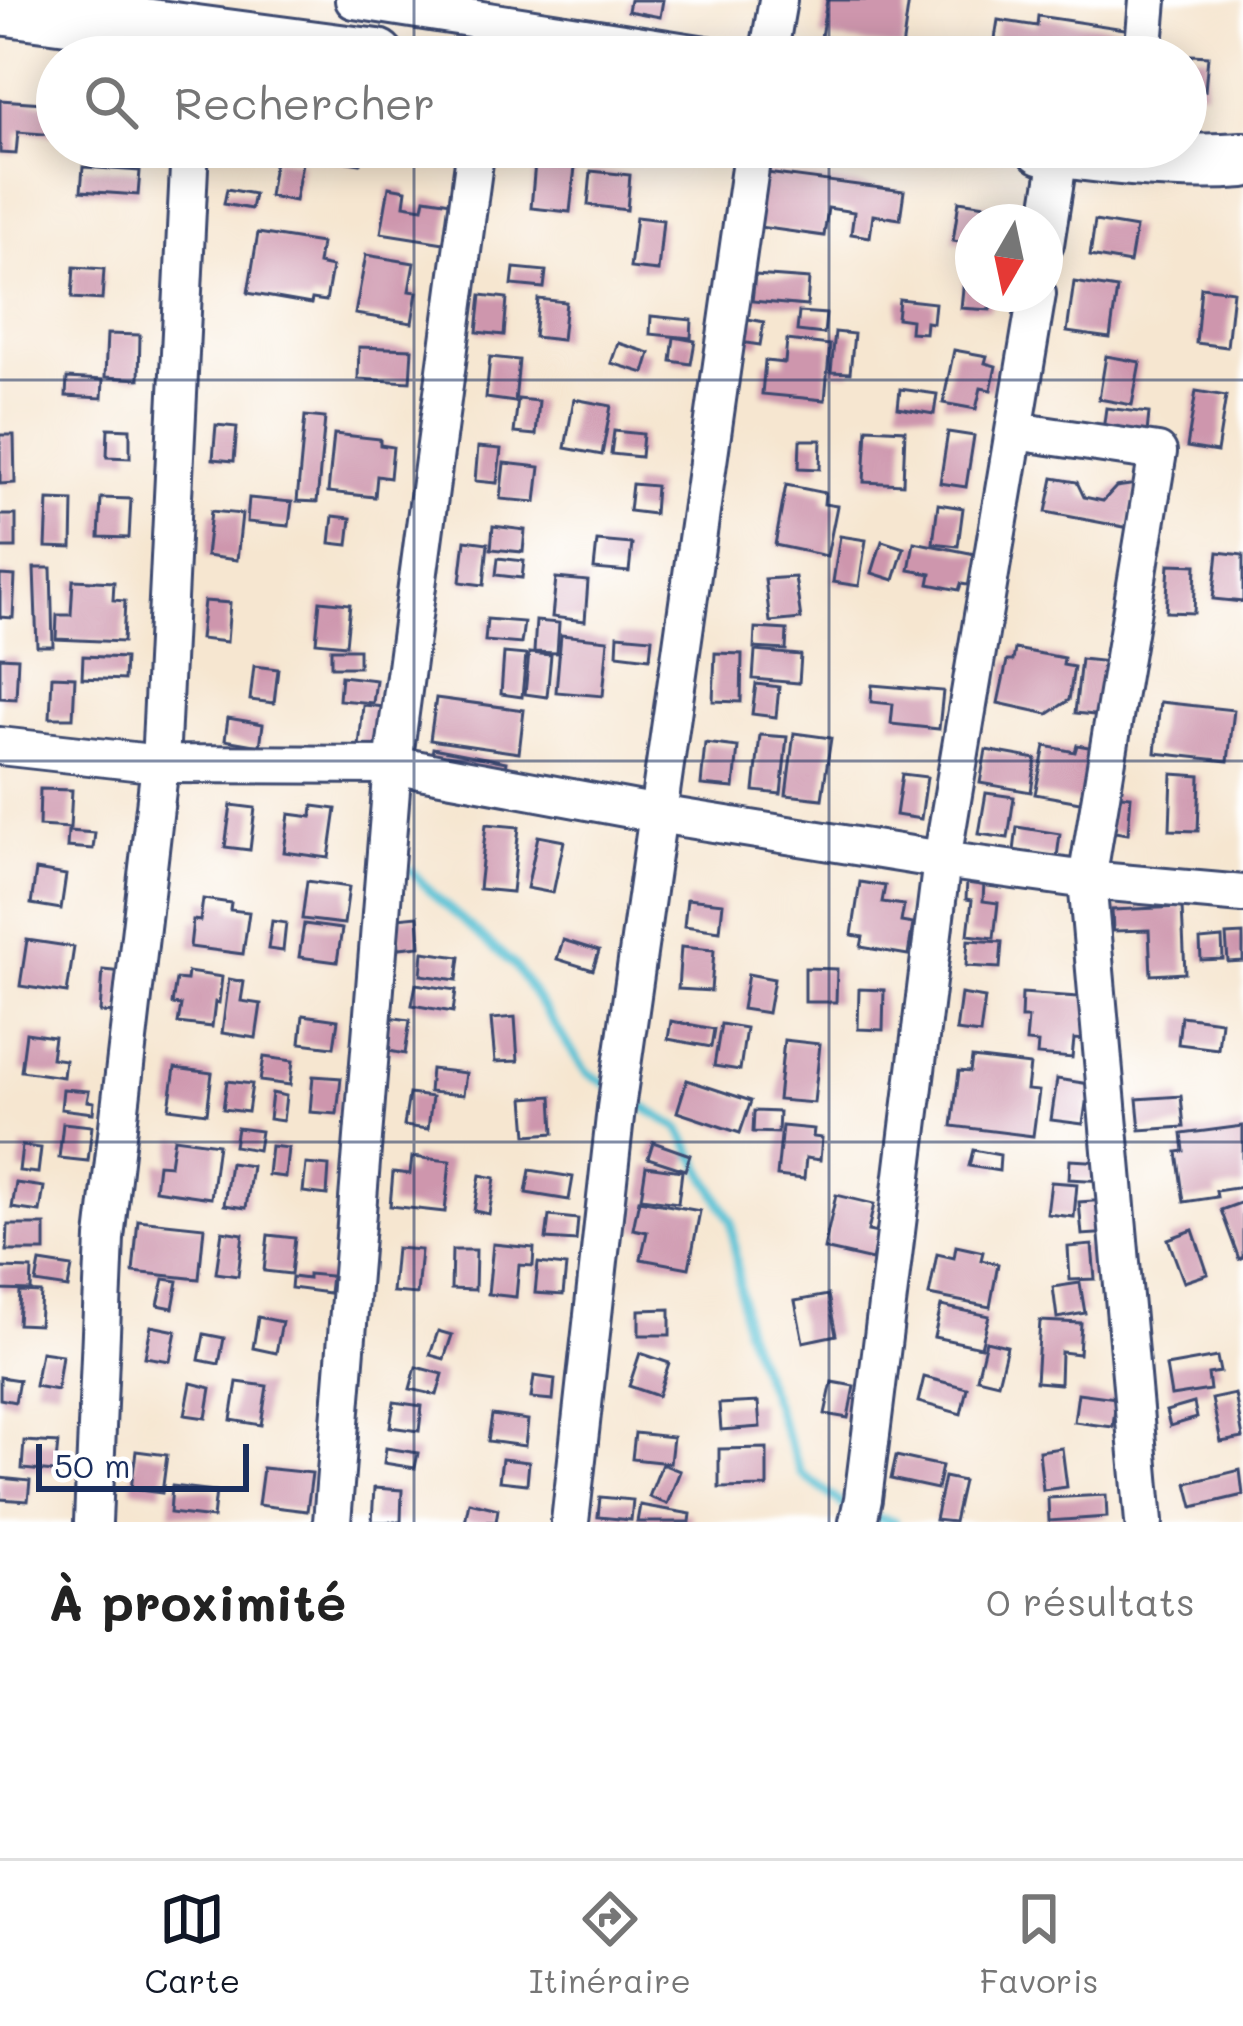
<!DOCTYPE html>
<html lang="fr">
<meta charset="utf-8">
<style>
body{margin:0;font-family:Mali,sans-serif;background:#f2f2f2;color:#222}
.compass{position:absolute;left:955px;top:204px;width:108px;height:108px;border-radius:50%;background:#fff;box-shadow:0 6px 30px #0003;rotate:189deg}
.scale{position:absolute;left:36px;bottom:30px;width:213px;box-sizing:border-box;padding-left:12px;border:6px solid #1b2f5e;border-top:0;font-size:33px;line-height:42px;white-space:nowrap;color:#1b2f5e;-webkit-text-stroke:9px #fff;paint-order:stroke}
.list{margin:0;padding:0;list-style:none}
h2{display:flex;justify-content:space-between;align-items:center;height:156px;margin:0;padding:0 48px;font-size:51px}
h2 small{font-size:39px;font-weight:400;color:#767676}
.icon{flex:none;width:66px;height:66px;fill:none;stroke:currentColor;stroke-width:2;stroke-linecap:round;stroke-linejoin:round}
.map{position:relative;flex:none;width:1243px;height:1522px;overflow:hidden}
.search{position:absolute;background:#fff;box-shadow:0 6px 30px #0003;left:36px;right:36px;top:36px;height:132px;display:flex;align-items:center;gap:30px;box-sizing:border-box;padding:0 42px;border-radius:66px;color:#767676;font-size:45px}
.sheet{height:336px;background:#fff}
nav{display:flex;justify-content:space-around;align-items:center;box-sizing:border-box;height:168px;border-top:3px solid #e0e0e0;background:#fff;font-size:33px;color:#767676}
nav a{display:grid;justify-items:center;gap:6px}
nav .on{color:#111827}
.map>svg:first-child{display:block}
</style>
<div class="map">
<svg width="1243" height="1522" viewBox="0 0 1243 1522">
<rect width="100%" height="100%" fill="#fff"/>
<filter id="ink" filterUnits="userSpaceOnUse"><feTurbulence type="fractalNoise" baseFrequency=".00833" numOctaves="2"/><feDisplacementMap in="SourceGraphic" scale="24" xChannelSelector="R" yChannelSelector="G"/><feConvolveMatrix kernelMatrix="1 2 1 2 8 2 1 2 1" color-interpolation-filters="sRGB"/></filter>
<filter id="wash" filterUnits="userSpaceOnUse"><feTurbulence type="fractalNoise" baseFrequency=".004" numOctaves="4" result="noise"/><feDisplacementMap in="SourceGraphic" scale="48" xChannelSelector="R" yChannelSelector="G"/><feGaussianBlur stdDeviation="2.7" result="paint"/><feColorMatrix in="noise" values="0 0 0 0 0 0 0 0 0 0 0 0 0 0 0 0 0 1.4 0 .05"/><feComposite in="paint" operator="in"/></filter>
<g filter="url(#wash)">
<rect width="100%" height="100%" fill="#f6e6d0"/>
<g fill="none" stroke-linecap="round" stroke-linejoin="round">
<g stroke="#55bfd2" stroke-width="9">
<path d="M411,871L437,898L515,966L586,1072L608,1085"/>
<path d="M627,1097L679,1128L731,1221L745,1328L801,1473L851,1511"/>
<path d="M867,1515L894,1522"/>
</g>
</g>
<g id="blocks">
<g fill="#ce96ad">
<path d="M630,0H663L660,17L628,11Z"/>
<path d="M827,0H909L902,49L821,37Z"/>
<path d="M1038,16L1138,31L1134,57H1061L1062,48L1034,44L1032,57H992L998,20L1037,26Z"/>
<path d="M1191,55L1208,56L1205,91L1188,89Z"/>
<path d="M0,100L57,104V135L18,132L16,154L0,153Z"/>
<path d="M321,147H362L360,164L319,157Z"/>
<path d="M275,158L302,163L295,201L269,196Z"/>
<path d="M535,163L575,167L570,212L531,208Z"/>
<path d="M83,167L140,171L138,195L81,191Z"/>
<path d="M591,171L630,175L627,210L588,205Z"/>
<path d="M759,172L904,191L900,219L873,215L870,237L851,234L854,212L828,208L824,236L752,226Z"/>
<path d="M389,187L406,190L404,205L423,208L425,198L451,202L444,243L381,233Z"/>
<path d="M227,189L254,194L251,209L224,204Z"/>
<path d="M959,201L999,207L997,222H973V244L953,241Z"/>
<path d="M636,217L663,220L658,271L630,268Z"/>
<path d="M1095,221L1136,228L1130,263L1090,256Z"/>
<path d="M258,233L321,243L318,264L332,267L326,301L312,299L311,304L248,293Z"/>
<path d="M366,255L414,263L409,291L417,292L412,323L355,314Z"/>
<path d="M966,259H973V294H992L990,310L961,308Z"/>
<path d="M74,267L104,269L102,300L72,298Z"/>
<path d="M514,268L546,271L544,288L512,285Z"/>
<path d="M755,275L809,279L807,306L752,301Z"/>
<path d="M1074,282L1117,289L1110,338L1067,332Z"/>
<path d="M1201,287L1233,291L1227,347L1196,343Z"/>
<path d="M481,295L507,298L504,335L477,332Z"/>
<path d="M538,299L566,302L562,340L534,337Z"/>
<path d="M899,299L935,303L933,323L926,322L925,333L910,332L911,320L897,318Z"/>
<path d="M799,312L826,314L824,334L797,331Z"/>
<path d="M651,316L692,320L691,338L650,334Z"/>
<path d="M743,318L764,322L760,345L740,342Z"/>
<path d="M835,332L854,334L850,373L831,372Z"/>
<path d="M107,334L140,335L139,379L105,377Z"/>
<path d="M674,337L695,341L691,364L671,361Z"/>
<path d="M787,340L830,345L825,400L762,394L765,361L785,363Z"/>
<path d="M618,343L650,353L644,373L611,363Z"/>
<path d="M359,347L412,349L410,382L358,379Z"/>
<path d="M954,350L987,356L985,363L996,366L991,390L981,388L976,409L943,403Z"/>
<path d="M1106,356L1140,362L1132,405L1099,399Z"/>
<path d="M490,357L519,360L515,402L486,398Z"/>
<path d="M67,378L103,380L102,398L66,396Z"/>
<path d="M900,389L937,394L934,414L898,408Z"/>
<path d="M1196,391L1226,396L1217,452L1187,447Z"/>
<path d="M518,399L539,401L536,435L514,433Z"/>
<path d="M574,399L611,406L602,455L565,448Z"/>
<path d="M1106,408L1149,413L1146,443L1102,438Z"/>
<path d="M305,416L325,418L317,502L297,501Z"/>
<path d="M216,425L237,427L234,461L213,459Z"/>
<path d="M108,428L130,429V458L107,457Z"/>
<path d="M867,428L905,430L903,484L864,482Z"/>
<path d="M614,431L643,434L641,457L611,454Z"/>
<path d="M948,432L974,436L966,487L940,483Z"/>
<path d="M334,434L380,439V445L393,447L390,478L377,476L375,497L328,492Z"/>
<path d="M0,435H14L15,483L0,484Z"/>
<path d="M800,440H821L820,469L799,468Z"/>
<path d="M478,447L501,449L497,483L475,481Z"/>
<path d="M504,463L540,467L536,502L500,499Z"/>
<path d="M1053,478L1077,482L1084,497L1103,501L1116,487L1137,484L1129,528L1046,512Z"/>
<path d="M632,484L656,486L654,514L629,511Z"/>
<path d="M786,485L825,493L824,504L837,506L827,556L775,545Z"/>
<path d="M101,498L131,499L129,538L99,537Z"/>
<path d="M249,498L292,502L289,526L247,522Z"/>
<path d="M48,500L73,501L72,548L46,547Z"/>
<path d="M938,504L963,508L958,546L933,543Z"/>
<path d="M211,511L242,514L237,560L206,556Z"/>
<rect x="0" y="515" width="16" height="33"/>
<path d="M333,516L351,518L348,545L330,543Z"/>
<path d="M493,526L525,530L523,552L491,549Z"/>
<path d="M840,536L866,540L859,586L833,582Z"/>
<path d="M465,540L488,543L484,585L460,582Z"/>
<path d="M597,541L632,544L629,572L594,569Z"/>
<path d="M882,541L904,548L894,580L872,573Z"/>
<path d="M914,542L980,555L974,586L961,584L959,590L929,584L931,574L909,570Z"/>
<path d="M1218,552L1243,555V602L1213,599Z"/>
<path d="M498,558L524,561L522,578L496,575Z"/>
<path d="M1169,564L1196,565L1194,613L1166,612Z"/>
<path d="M34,568H51L53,646H37Z"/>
<path d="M0,575L15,576L13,618L0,617Z"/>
<path d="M795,577L801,619L770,622L765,579Z"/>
<path d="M556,578L588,581L585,621L552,617Z"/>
<path d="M73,580L114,582L113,600L125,601L123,642L56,639L57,615H71Z"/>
<path d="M204,601L230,603L227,642L200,639Z"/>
<path d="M320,601L350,604L346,645L316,642Z"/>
<path d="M487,619L524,622L521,644L485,641Z"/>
<path d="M536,621L559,623L557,653L534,652Z"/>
<path d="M755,628L787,630L786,650L754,648Z"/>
<path d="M561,635L608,640L603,696L556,692Z"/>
<path d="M618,635L652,638L650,658L617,654Z"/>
<rect x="331" y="649" width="28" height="18"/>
<path d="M1015,649L1064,658L1063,665L1074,667L1069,700L1048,714L998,703L1007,661H1013Z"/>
<path d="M755,651L801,655L799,683L753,679Z"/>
<path d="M504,653L526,655L522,697L501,694Z"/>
<path d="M529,653L551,655L547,697L525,694Z"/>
<path d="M715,653L742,654L741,702L713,701Z"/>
<path d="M83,656L125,658L124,680L82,678Z"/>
<path d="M0,657L18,658L16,699L0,698Z"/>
<path d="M1081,659L1119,663L1113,717L1075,713Z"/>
<path d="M254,666L278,669L274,703L250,700Z"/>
<path d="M52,676L75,677L73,718H50Z"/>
<path d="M341,676L376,680L373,703L339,700Z"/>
<path d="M756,684L779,687L776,717L752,714Z"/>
<path d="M872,685L943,691L939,729L891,724L893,704L871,702Z"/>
<path d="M436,698L524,710L519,753L430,740Z"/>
<path d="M1160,702L1234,710L1228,761L1155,753Z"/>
<path d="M363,705L386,707L381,750L359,747Z"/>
<path d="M228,718L263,724L260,746L225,740Z"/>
<path d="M794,733L831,738L822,799L786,795Z"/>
<path d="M760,735L787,737L781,794L754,791Z"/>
<path d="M705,743L738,747L734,788L701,785Z"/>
<path d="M1077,745L1100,749L1091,804L1035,794L1045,746L1075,752Z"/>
<path d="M433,748L506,762L504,776L431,761Z"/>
<path d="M986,750L1036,759L1031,792L980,783Z"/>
<path d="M902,774L927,777L921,819L896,815Z"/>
<path d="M1172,774L1200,776L1198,831L1170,830Z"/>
<path d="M40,789L72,790L70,828L39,826Z"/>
<path d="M986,793L1014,797L1008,838L979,834Z"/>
<path d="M1111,794L1131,796L1128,834L1108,831Z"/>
<path d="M231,805L255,808L250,850L225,847Z"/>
<path d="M313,806L336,809L329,858L284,852L289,814L312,817Z"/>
<path d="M486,824L519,827L512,892L479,889Z"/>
<path d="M1017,827L1060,834L1057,857L1014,851Z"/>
<path d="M68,831L95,833L93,849L67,847Z"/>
<path d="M538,836L564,841L553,893L527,888Z"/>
<path d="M36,870L66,875L61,909L31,904Z"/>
<path d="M307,881L349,887L344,924L302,919Z"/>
<path d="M967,881L984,882L983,901L998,903L994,938L968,935L972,900L966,899Z"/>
<path d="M860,882L885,886L882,902L904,905L901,922L913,924L908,955L861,947L863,937L852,935Z"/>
<path d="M203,899L231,903L230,910L249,912L243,954L190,947L193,920L200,921Z"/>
<path d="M687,899L723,903L720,931L684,926Z"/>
<path d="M1182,907L1185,973L1151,975L1149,930L1113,931L1112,910Z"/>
<path d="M418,916L420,946L399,948L397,918Z"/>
<path d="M272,921L286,923L283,951L268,949Z"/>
<path d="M304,924L342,929L337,962L299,957Z"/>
<path d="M1243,934V961L1228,962L1226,935Z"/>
<path d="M1222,938L1223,959L1201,960L1200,940Z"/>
<path d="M27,940L74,947L67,993L20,986Z"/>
<path d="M563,940L599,951L593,970L557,959Z"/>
<path d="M968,940L1002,942L1000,968L966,966Z"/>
<path d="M681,947L714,950L711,991L678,989Z"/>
<path d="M423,952L460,957L457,980L421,975Z"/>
<path d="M805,968L837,969L836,1002H805Z"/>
<path d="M103,970L124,972L120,1013L100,1012Z"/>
<path d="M188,972L222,977L219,1003L215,1002L212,1027L178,1023L181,1005L172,1004L176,979L187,980Z"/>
<path d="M748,974L774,979L768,1013L742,1009Z"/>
<path d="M229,979L244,982L241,1001L261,1004L256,1038L222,1033Z"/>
<path d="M416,984L456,990L453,1012L412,1005Z"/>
<path d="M859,989L884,990L883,1030L858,1029Z"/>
<path d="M1022,993L1091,998L1088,1040L1074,1039L1072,1058L1037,1055L1038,1043L1026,1042L1028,1018H1021Z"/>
<path d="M961,994L985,998L980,1034L956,1031Z"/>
<path d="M303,1015L338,1020L334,1047L300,1043Z"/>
<path d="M1181,1016L1221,1021L1218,1049L1178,1044Z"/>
<path d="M388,1017L410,1020L405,1054L384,1050Z"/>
<path d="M515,1017L518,1061L495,1062L491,1019Z"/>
<path d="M671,1021L714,1029L711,1047L668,1039Z"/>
<path d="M721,1024L746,1028L740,1070L714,1066Z"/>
<path d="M26,1033L54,1037L51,1058L65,1060L63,1077L21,1071Z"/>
<path d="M784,1040L820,1044L814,1103L778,1100Z"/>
<path d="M264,1057L293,1061L290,1085L260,1081Z"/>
<path d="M972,1058L1030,1065L1027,1090L1039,1091L1033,1136L952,1126L959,1071L970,1072Z"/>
<path d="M175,1068L212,1073L207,1113L169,1108Z"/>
<path d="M431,1069L466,1073L463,1095L429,1092Z"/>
<path d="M313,1076L341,1078L337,1114L310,1112Z"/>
<path d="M1057,1079L1096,1085L1093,1105L1086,1103L1083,1124L1051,1120Z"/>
<path d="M687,1080L751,1101L740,1133L677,1112Z"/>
<path d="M227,1081L252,1084L248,1112L223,1109Z"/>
<path d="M63,1089L89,1091L87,1101L94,1102L93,1113L61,1109Z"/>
<path d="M272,1093L286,1096L283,1121L269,1119Z"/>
<path d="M409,1094L432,1097L428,1129L404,1126Z"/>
<path d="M552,1096L554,1133L527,1135L524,1098Z"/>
<path d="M1181,1096L1184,1127L1140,1130L1137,1099Z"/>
<path d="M754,1111L779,1112L778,1133L753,1132Z"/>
<path d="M63,1123L92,1126L88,1161L59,1158Z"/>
<path d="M782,1126L814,1129L813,1137L822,1138L820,1160L806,1158L804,1179L777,1176Z"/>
<path d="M1243,1126V1187L1216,1191L1217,1197L1184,1202L1177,1152L1184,1151L1182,1134Z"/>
<path d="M237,1128L261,1131L258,1150L234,1146Z"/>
<path d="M174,1138L218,1144L211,1198L155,1190L158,1164L170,1165Z"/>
<path d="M653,1142L690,1155L685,1170L648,1158Z"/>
<path d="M22,1146L41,1148L38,1173L19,1171Z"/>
<path d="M271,1146L288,1148L285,1177L268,1175Z"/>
<path d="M973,1150L1000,1155L999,1171L969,1166Z"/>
<path d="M412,1157L450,1161L445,1212L390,1206L393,1172L410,1174Z"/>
<path d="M1070,1160L1105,1162L1104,1181L1069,1179Z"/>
<path d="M230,1163L252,1166L246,1208L224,1205Z"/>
<path d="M306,1164L329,1166L327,1195L303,1192Z"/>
<path d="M646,1166L682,1171L678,1203L641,1198Z"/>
<path d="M530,1170L573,1177L569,1200L526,1193Z"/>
<path d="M480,1175L495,1178L489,1214L474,1211Z"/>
<path d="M1051,1182L1077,1184L1074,1217L1047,1214Z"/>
<path d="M16,1183L44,1187L40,1212L12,1208Z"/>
<path d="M836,1195L874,1204L868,1231L878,1233L872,1260L824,1249Z"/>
<path d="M639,1200L700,1211L689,1268L641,1259L647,1232L633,1229Z"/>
<path d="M1108,1200L1111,1233L1082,1235L1079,1202Z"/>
<path d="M1243,1202V1257L1239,1259L1221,1210Z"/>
<path d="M549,1216L578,1219L576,1241L546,1239Z"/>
<path d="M138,1220L204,1227L199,1279L133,1272Z"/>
<path d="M8,1225H45V1251H7Z"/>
<path d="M1193,1230L1208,1274L1184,1282L1168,1239Z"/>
<path d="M222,1231L243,1234L238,1276L216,1273Z"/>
<path d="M268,1235L295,1238L291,1274L264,1271Z"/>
<path d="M493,1244L534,1248L533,1266L519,1265L516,1297L488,1294Z"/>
<path d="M1092,1245L1095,1279L1070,1280L1068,1247Z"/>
<path d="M956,1246L983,1252L981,1260L998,1264L990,1307L929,1295L937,1254L954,1258Z"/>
<path d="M396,1248L421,1250L417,1294L392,1292Z"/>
<path d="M452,1250H476L475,1290L451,1289Z"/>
<path d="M40,1262L72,1267L68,1288L36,1283Z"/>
<path d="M538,1263L566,1266L563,1295L535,1293Z"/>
<path d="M0,1268L32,1269L31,1291L0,1290Z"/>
<path d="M308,1274L331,1276L329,1293L291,1288L292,1277L308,1279Z"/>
<path d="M164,1279L178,1281L173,1308L158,1305Z"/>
<path d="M1080,1283L1085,1313L1057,1318L1053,1287Z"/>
<path d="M20,1292L41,1293L39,1325L18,1324Z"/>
<path d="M828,1295L836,1335L803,1342L795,1301Z"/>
<path d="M941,1306L989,1316L981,1347L934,1337Z"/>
<path d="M670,1309V1335H639V1310Z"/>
<path d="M258,1317L282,1322L276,1353L253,1348Z"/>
<path d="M1040,1321L1081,1323L1079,1354L1061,1352L1060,1384L1036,1382Z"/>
<path d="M151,1326L176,1331L170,1361L145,1357Z"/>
<path d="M438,1331L452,1335L444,1359L430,1355Z"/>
<path d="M204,1334L224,1338L219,1364L199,1360Z"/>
<path d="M986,1341L1007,1346L998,1383L977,1378Z"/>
<path d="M41,1352L62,1355L57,1390L35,1386Z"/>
<path d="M640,1353L669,1363L658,1396L629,1386Z"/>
<path d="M1217,1357L1220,1372L1208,1374L1210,1390L1171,1396L1166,1366Z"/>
<path d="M416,1367L443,1374L437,1395L410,1389Z"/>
<path d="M534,1376L555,1379L553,1400L531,1398Z"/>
<path d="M0,1377L19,1380L15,1402L0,1399Z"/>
<path d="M924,1377L967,1388L961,1414L918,1402Z"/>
<path d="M237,1382L267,1386L261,1425L231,1420Z"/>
<path d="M832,1382L854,1386L848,1418L825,1414Z"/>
<path d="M191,1383L211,1388L206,1418L185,1415Z"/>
<path d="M1078,1393L1116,1398L1113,1427L1074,1422Z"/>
<path d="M1235,1394L1243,1438L1221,1442L1212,1399Z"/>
<path d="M394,1402L422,1406L419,1431L390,1427Z"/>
<path d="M758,1402L760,1427L721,1430L719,1404Z"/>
<path d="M1194,1403L1197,1418L1170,1426L1166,1411Z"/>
<path d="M492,1415L528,1420L525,1446L488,1441Z"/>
<path d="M635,1433L673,1437L670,1463L632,1459Z"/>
<path d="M24,1441L58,1443L55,1472L22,1469Z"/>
<path d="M386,1448L418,1453L415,1468L384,1463Z"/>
<path d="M767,1448V1487L719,1488V1449Z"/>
<path d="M1062,1448L1067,1487L1043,1490L1039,1451Z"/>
<path d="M136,1451L167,1455L162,1493L131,1489Z"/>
<path d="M896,1456L942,1466L937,1489L891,1479Z"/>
<path d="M502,1459L529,1462L527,1484L499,1481Z"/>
<path d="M662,1464L680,1471L667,1504L649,1497Z"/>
<path d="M263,1468L312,1473L307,1511L258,1505Z"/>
<path d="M1240,1470L1243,1495L1193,1507L1187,1483Z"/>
<path d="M944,1477L963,1481L954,1522L935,1520Z"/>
<path d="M0,1478L30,1481L28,1501L0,1499Z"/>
<path d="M172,1486L216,1491L213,1518L170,1513Z"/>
<path d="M374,1488L402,1490L401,1522H372Z"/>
<path d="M1106,1495L1107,1517L1049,1521L1048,1498Z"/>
<path d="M600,1497L633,1500L631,1520L598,1517Z"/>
<path d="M469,1502L498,1509L496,1522H465Z"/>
<path d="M640,1505L691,1514L690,1522H637Z"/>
</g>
</g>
</g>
<g filter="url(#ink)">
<use href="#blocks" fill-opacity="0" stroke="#3c4a6f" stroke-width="3"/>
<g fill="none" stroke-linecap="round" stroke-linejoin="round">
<defs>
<g id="minor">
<path d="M354,0L719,57"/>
<path d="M768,57L778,0"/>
<path d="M1143,57L1148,0"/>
<path d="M1045,244L1060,149"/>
<path d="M1015,431L1158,452L1087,880L1144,1522"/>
<path d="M0,746L160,764L393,765L658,814L942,860L1087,880L1243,894"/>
<path d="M93,1522L105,1238L160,764L190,147"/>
<path d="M332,1522L393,765L476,147"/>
<path d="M570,1522L616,1108L753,147"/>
<path d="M858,1522L863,1499L942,860L1037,294"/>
</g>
<g id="highway">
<path d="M0,7L377,57"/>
<path d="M1044,147C1108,157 1178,165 1243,160"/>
</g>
</defs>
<use href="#minor" stroke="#3c4a6f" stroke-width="42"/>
<use href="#highway" stroke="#3c4a6f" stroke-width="60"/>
<use href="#minor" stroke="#fff" stroke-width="36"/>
<use href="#highway" stroke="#fff" stroke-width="54"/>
</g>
</g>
<path fill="none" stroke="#1b2f5e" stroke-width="3" stroke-opacity="0.55" d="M414,0V57M829,0V57M414,147V1522M829,147V1522M0,380H1243M0,761H1243M0,1142H1243"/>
</svg>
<svg class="compass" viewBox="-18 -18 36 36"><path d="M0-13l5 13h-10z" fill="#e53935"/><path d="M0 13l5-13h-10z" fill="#767676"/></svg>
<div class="scale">50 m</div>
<div class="search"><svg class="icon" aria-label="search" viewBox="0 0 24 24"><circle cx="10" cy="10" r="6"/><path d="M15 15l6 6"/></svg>Rechercher</div>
</div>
<section class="sheet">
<h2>À proximité<small>0 résultats</small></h2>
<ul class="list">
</ul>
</section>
<nav>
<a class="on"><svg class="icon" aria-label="map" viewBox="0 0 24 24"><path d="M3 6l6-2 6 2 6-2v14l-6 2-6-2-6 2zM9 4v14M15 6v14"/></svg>Carte</a>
<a><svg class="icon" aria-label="directions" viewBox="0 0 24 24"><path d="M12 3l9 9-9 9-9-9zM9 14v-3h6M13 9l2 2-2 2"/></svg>Itinéraire</a>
<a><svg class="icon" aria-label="saved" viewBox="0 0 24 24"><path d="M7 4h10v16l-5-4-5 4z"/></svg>Favoris</a>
</nav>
